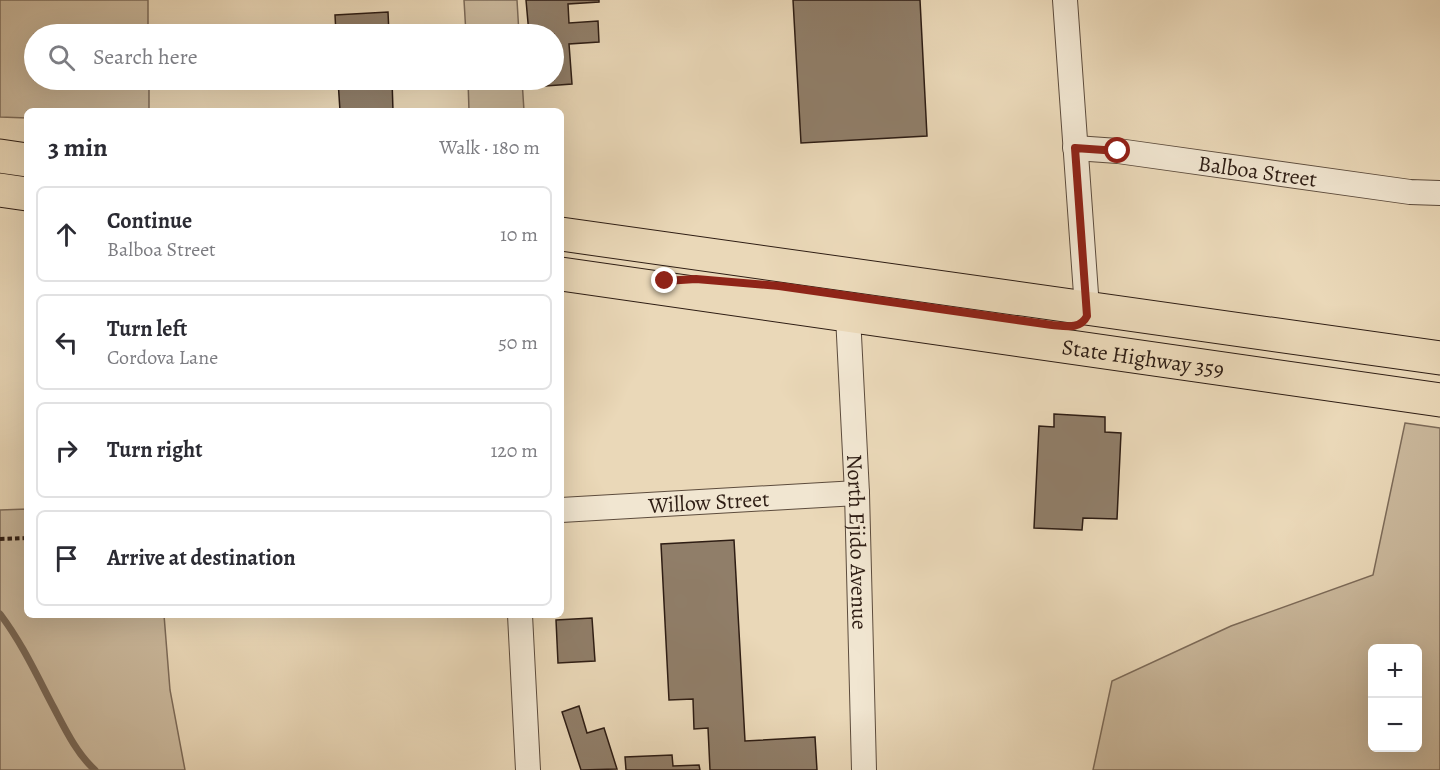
<!DOCTYPE html>
<meta charset="utf-8">
<style>
body{margin:0;font-family:Alegreya,serif;background:#f7f7f7;color:#2b2b33}
.controls{position:absolute;right:18px;bottom:18px;display:grid;overflow:hidden;border-radius:9px;box-shadow:0 6px 24px #0002}
.controls button{width:54px;height:54px;display:grid;place-items:center;padding:0;border:0;border-bottom:2px solid #e1e1e2;background:#fff;color:#2b2b33;font:30px sans-serif}
.stop{position:absolute;width:18px;height:18px;margin:-14px;border:4px solid #8f2418;border-radius:50%;background:#fff}
.stop.end{background:#8f2418;border-color:#fff;box-shadow:0 2px 6px #0008}
.list{margin:0;padding:0;list-style:none}
h2{display:flex;justify-content:space-between;align-items:center;height:78px;margin:0;padding:0 24px;font-size:26px}
h2 small{font-size:20px;font-weight:400;color:#7c7c81}
.list li{display:grid;grid-template-columns:39px 1fr auto;gap:18px;align-items:center;box-sizing:border-box;height:96px;margin:0 12px 12px;padding:0 12px;border:2px solid #e1e1e2;border-radius:9px}
.list b{display:block;font-size:22px;white-space:nowrap}
.list p{margin:0;font-size:20px;white-space:nowrap;color:#7c7c81}
.list em{font-size:20px;font-style:normal;color:#7c7c81}
.icon{flex:none;width:33px;height:33px;fill:none;stroke:currentColor;stroke-width:2;stroke-linecap:round;stroke-linejoin:round}
.map{position:relative;flex:none;width:1440px;height:770px;overflow:hidden}
.search{position:absolute;background:#fff;box-shadow:0 6px 24px #0002;left:24px;top:24px;width:540px;height:66px;display:flex;align-items:center;gap:15px;box-sizing:border-box;padding:0 21px;border-radius:33px;color:#7c7c81;font-size:22px}
.panel{position:absolute;background:#fff;box-shadow:0 6px 24px #0002;left:24px;top:108px;width:540px;height:510px;border-radius:9px}
.map>svg:first-child{display:block}
</style>
<div class="map">
<svg width="1440" height="770" viewBox="0 0 1440 770">
<rect width="100%" height="100%" fill="#ead8b8"/>
<filter id="stains"><feTurbulence type="fractalNoise" baseFrequency=".00333" numOctaves="4"/><feColorMatrix values="0 0 0 0 .2 0 0 0 0 .09 0 0 0 0 .02 0 0 0 .5 -.17"/></filter>
<radialGradient id="worn" r=".72"><stop offset=".6" stop-color="#630" stop-opacity="0"/><stop offset="1" stop-color="#630" stop-opacity=".3"/></radialGradient>
<g fill="#cab89c" stroke="#7c6a58" stroke-width="1.5" fill-rule="evenodd">
<path d="M0,0H148V34H34V80H149V111H27V118L0,117Z"/>
<path d="M464,0H517L519,34H466Z"/>
<path d="M468,80H522L524,111H469Z"/>
<path d="M1405,423L1440,428V770H1093L1112,681L1231,626L1373,575ZM1372,648H1418V748H1372Z"/>
<path d="M27,509V615H164L170,690L185,770H0V510Z"/>
</g>
<g fill="none" stroke-linecap="round" stroke-linejoin="round">
<path stroke="#786755" stroke-width="7" d="M0,614C22,643 37,676 54,708C65,729 77,754 95,770"/>
</g>
<g fill="#907e69" stroke="#2e1d14" stroke-width="1.5">
<path d="M526,0H599V2L568,4L569,23L598,21L599,42L569,44L572,84L532,87L531,80H554V34H529Z"/>
<path d="M793,0H920L927,136L801,143Z"/>
<path d="M388,12L389,34H336L335,15Z"/>
<path d="M338,80H392L393,111H340Z"/>
<path d="M1054,414L1105,417V432L1121,433L1117,519L1083,518L1082,530L1034,528L1039,426L1054,427Z"/>
<path d="M734,540L745,741L815,737L817,770H710L708,728L694,729L693,699L669,700L661,544Z"/>
<path d="M592,618L595,661L558,663L556,620Z"/>
<path d="M579,706L587,733L604,728L617,769L581,770L562,712Z"/>
<path d="M672,755L673,766L699,765L700,770H626L625,757Z"/>
</g>
<g fill="none" stroke-linecap="round" stroke-linejoin="round">
<defs>
<g id="street">
<path d="M1065,0L1087,308"/>
<path id="s1" d="M1075,148L1118,151L1410,192L1440,193"/>
<path id="s2" d="M848,316L857,493L864,770"/>
<path id="s3" d="M561,510L857,493"/>
<path d="M520,615L528,770"/>
</g>
<g id="primary">
<path d="M0,156L27,160"/>
<path d="M0,190L27,194"/>
<path d="M561,234L1440,358"/>
<path id="s4" d="M561,274L1440,400"/>
</g>
</defs>
<use href="#street" stroke="#5d4c3d" stroke-width="26"/>
<use href="#primary" stroke="#2e1d14" stroke-width="35"/>
<path stroke="#2e1d14" stroke-width="4" stroke-dasharray="4.5 3" stroke-linecap="butt" d="M0,539L27,538"/>
<use href="#street" stroke="#f1e6d1" stroke-width="24"/>
<use href="#primary" stroke="#ead8b8" stroke-width="33"/>
</g>
<g fill="none" stroke-linecap="round" stroke-linejoin="round">
<path stroke="#8f2418" stroke-width="8" d="M665,281L696,279L779,286L1052,325C1065,326 1080,330 1087,316L1075,148L1118,151"/>
</g>
<g text-anchor="middle" stroke-width="4.5" stroke-linejoin="round" paint-order="stroke">
<g font-size="22" fill="#2e1d14" stroke="#f1e6d1">
<text dy="8" stroke="none"><textPath href="#s1" startOffset="184">Balboa Street</textPath></text>
<text dy="8" stroke="none"><textPath href="#s4" startOffset="588">State Highway 359</textPath></text>
<text dy="8" stroke="none"><textPath href="#s3" startOffset="148">Willow Street</textPath></text>
<text dy="8" stroke="none"><textPath href="#s2" startOffset="226">North Ejido Avenue</textPath></text>
</g>
</g>
<rect width="100%" height="100%" filter="url(#stains)"/>
<rect width="100%" height="100%" fill="url(#worn)"/>
</svg>
<div class="controls">
<button>+</button>
<button>−</button>
</div>
<div class="stop" style="left:1118px;top:151px"></div>
<div class="stop end" style="left:665px;top:281px"></div>
<div class="search"><svg class="icon" aria-label="search" viewBox="0 0 24 24"><circle cx="10" cy="10" r="6"/><path d="M15 15l6 6"/></svg>Search here</div>
<section class="panel">
<h2>3 min<small>Walk · 180 m</small></h2>
<ul class="list">
<li><svg class="icon" aria-label="ahead" viewBox="0 0 24 24"><path d="M12 20V5M6 11l6-6 6 6"/></svg><div><b>Continue</b><p>Balboa Street</p></div><em>10 m</em></li>
<li><svg class="icon" aria-label="left" viewBox="0 0 24 24"><path d="M17 20v-9H6M10 6l-5 5 5 5"/></svg><div><b>Turn left</b><p>Cordova Lane</p></div><em>50 m</em></li>
<li><svg class="icon" aria-label="right" viewBox="0 0 24 24"><path d="M7 20v-9h11M14 6l5 5-5 5"/></svg><div><b>Turn right</b></div><em>120 m</em></li>
<li><svg class="icon" aria-label="arrive" viewBox="0 0 24 24"><path d="M6 21V4h12l-3 4 3 4H6"/></svg><div><b>Arrive at destination</b></div></li>
</ul>
</section>
</div>
